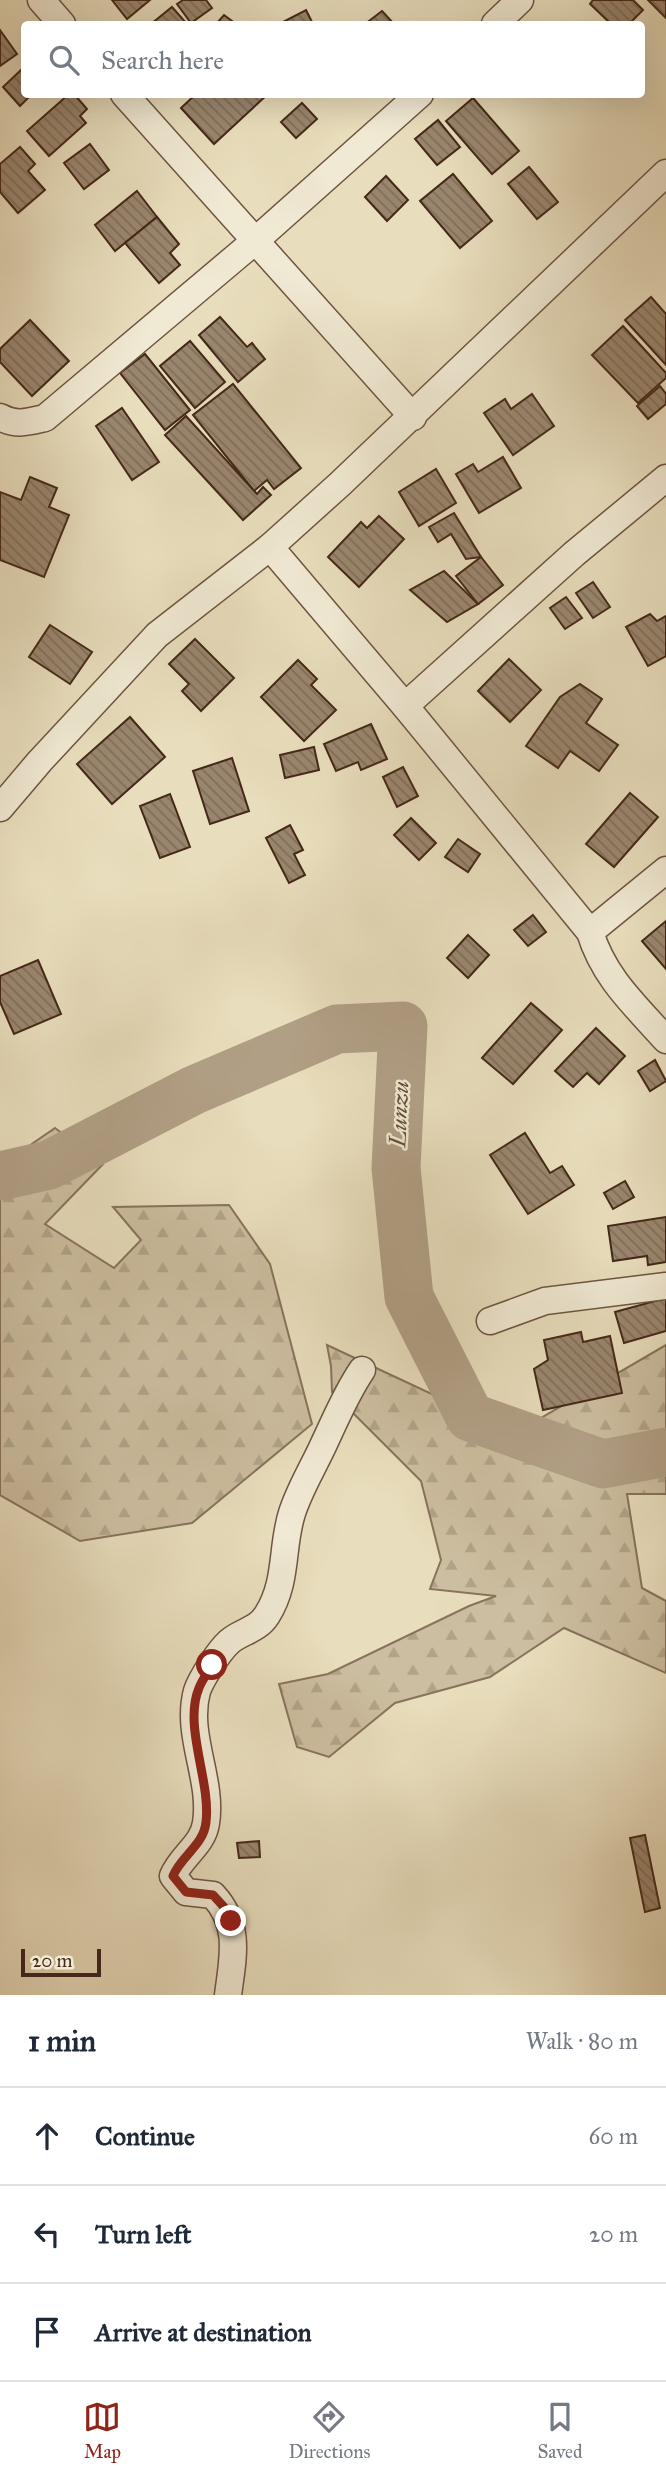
<!DOCTYPE html>
<meta charset="utf-8">
<style>
body{margin:0;font-family:"IM FELL Great Primer",serif;background:#f6f6f7;color:#1f2937}
.scale{position:absolute;left:21px;bottom:18px;width:80px;box-sizing:border-box;padding-left:7px;border:4px solid #452819;border-top:0;font-size:19px;line-height:24px;white-space:nowrap;color:#452819;-webkit-text-stroke:5px #f0e9d3;paint-order:stroke}
.stop{position:absolute;width:21px;height:21px;margin:-16px;border:5px solid #8f2418;border-radius:50%;background:#fff}
.stop.end{background:#8f2418;border-color:#fff;box-shadow:0 2px 7px #0008}
.list{margin:0;padding:0;list-style:none}
h2{display:flex;justify-content:space-between;align-items:center;height:91px;margin:0;padding:0 28px;font-size:30px}
h2 small{font-size:23px;font-weight:400;color:#747a83}
.list li{display:grid;grid-template-columns:46px 1fr auto;gap:21px;align-items:center;box-sizing:border-box;height:98px;padding:0 28px;border-top:2px solid #e0e1e3}
.list b{display:block;font-size:26px;white-space:nowrap}
.list em{font-size:23px;font-style:normal;color:#747a83}
.icon{flex:none;width:38px;height:38px;fill:none;stroke:currentColor;stroke-width:2;stroke-linecap:round;stroke-linejoin:round}
.map{position:relative;flex:none;width:666px;height:1995px;overflow:hidden}
.search{position:absolute;background:#fff;box-shadow:0 7px 28px #0002;left:21px;right:21px;top:21px;height:77px;display:flex;align-items:center;gap:18px;box-sizing:border-box;padding:0 24px;border-radius:7px;color:#747a83;font-size:26px}
.sheet{height:385px;background:#fff}
nav{display:flex;justify-content:space-around;align-items:center;box-sizing:border-box;height:98px;border-top:2px solid #e0e1e3;background:#fff;font-size:19px;color:#747a83}
nav a{display:grid;justify-items:center;gap:4px}
nav .on{color:#8f2418}
.map>svg:first-child{display:block}
</style>
<div class="map">
<svg width="666" height="1995" viewBox="0 0 666 1995">
<defs>
<pattern id="forest-firs" width="22" height="20" patternUnits="userSpaceOnUse" patternTransform="scale(1.75)"><rect width="22" height="20" fill="#ccbea0"/><path d="M5 1l3.5 6h-7zM16 11l3.5 6h-7z" fill="#b1a389"/></pattern>
<pattern id="building-back-hatch" width="6" height="6" patternUnits="userSpaceOnUse" patternTransform="scale(1.75)"><rect width="6" height="6" fill="#9a866e"/><path d="M-1 5l2 2M0 0l6 6M5-1l2 2" fill="none" stroke="#7f6e5a"/></pattern>
</defs>
<rect width="100%" height="100%" fill="#e8ddbc"/>
<filter id="stains"><feTurbulence type="fractalNoise" baseFrequency=".00286" numOctaves="4"/><feColorMatrix values="0 0 0 0 .2 0 0 0 0 .09 0 0 0 0 .02 0 0 0 .5 -.17"/></filter>
<radialGradient id="worn" r=".72"><stop offset=".6" stop-color="#630" stop-opacity="0"/><stop offset="1" stop-color="#630" stop-opacity=".3"/></radialGradient>
<g fill="url(#forest-firs)" stroke="#88735c" stroke-width="2">
<path d="M55,1128L103,1164L45,1224L114,1268L141,1240L113,1207L229,1205L270,1264L312,1424L192,1523L80,1541L0,1495V1166Z"/>
<path d="M327,1345L515,1433L666,1345V1494H627L642,1588L666,1601V1673L564,1628L490,1677L395,1703L329,1757L297,1747L279,1684L328,1674L469,1606L496,1596L430,1589L441,1560L421,1481L332,1392L331,1366Z"/>
</g>
<g fill="none" stroke-linecap="round" stroke-linejoin="round">
<path stroke="#b19f85" stroke-width="49" d="M0,1176L49,1165L194,1090L337,1029L403,1026L396,1168L409,1297L470,1417L603,1464L666,1452"/>
</g>
<g fill="url(#building-back-hatch)" stroke="#452819" stroke-width="2">
<path d="M112,0H150L127,19Z"/>
<path d="M183,0H206L212,8L191,23L177,4Z"/>
<path d="M593,0H633L643,10L629,24H611L590,4Z"/>
<path d="M648,0H666V18Z"/>
<path d="M172,7L187,24H151Z"/>
<path d="M306,10L313,24H284L283,22Z"/>
<path d="M382,11L394,24H365Z"/>
<path d="M224,15L236,24H216Z"/>
<path d="M0,30L17,54L0,66Z"/>
<path d="M23,68L24,94H32L20,106L3,87Z"/>
<path d="M69,94H74L87,109L80,116L86,123L49,156L27,131Z"/>
<path d="M196,94H268L214,144L181,108Z"/>
<path d="M473,98L519,151L492,174L446,121Z"/>
<path d="M302,103L317,119L296,138L281,122Z"/>
<path d="M438,120L460,147L437,165L415,139Z"/>
<path d="M90,144L109,170L84,189L64,163Z"/>
<path d="M20,147L35,164L28,171L45,190L18,213L0,192V164Z"/>
<path d="M529,167L558,202L537,219L508,184Z"/>
<path d="M453,174L492,221L460,248L420,201Z"/>
<path d="M386,176L408,200L387,221L365,197Z"/>
<path d="M137,191L157,217L115,251L95,225Z"/>
<path d="M157,217L179,244L170,253L180,265L159,283L125,243Z"/>
<path d="M651,297L666,314V365L625,320Z"/>
<path d="M220,317L247,347L252,343L265,359L238,382L199,335Z"/>
<path d="M30,320L69,361L32,396L0,362V349Z"/>
<path d="M623,326L666,373V378L638,403L592,355Z"/>
<path d="M190,341L225,382L195,408L160,366Z"/>
<path d="M145,354L190,410L165,430L120,373Z"/>
<path d="M233,384L301,468L274,489L267,480L254,491L193,415Z"/>
<path d="M660,386L666,394V404L648,419L637,406Z"/>
<path d="M532,394L554,426L513,455L484,413L505,399L511,409Z"/>
<path d="M122,408L159,462L132,480L96,426Z"/>
<path d="M186,416L257,494L263,487L271,495L243,520L165,435Z"/>
<path d="M503,457L521,488L479,513L456,474L473,464L478,472Z"/>
<path d="M436,469L456,503L419,526L399,492Z"/>
<path d="M30,477L57,488L49,507L69,515L44,577L0,560V492L21,500Z"/>
<path d="M454,513L481,557L466,559L451,534L438,542L429,527Z"/>
<path d="M379,516L404,539L359,587L328,557L361,522L367,528Z"/>
<path d="M481,557L503,585L478,604L456,576Z"/>
<path d="M444,571L478,604L447,622L410,590Z"/>
<path d="M593,582L610,607L593,618L576,593Z"/>
<path d="M566,597L582,618L565,629L550,608Z"/>
<path d="M650,614L657,621L666,616V656L648,666L626,627Z"/>
<path d="M50,625L92,652L70,684L29,657Z"/>
<path d="M195,639L234,678L201,711L182,691L189,684L169,664Z"/>
<path d="M509,659L541,690L510,722L478,691Z"/>
<path d="M298,660L317,679L311,685L336,710L304,741L261,697Z"/>
<path d="M580,684L602,699L586,723L618,745L599,771L570,751L558,768L526,746L560,697Z"/>
<path d="M130,717L165,757L112,804L77,764Z"/>
<path d="M371,724L387,759L361,770L358,762L336,771L324,744Z"/>
<path d="M314,747L319,770L285,778L280,755Z"/>
<path d="M232,758L249,811L210,824L193,771Z"/>
<path d="M403,767L418,796L397,807L383,777Z"/>
<path d="M630,793L658,817L614,867L586,844Z"/>
<path d="M170,794L190,847L160,858L140,806Z"/>
<path d="M411,818L436,843L419,860L394,835Z"/>
<path d="M290,825L303,850L294,854L305,875L289,883L266,838Z"/>
<path d="M458,839L480,854L468,872L445,857Z"/>
<path d="M533,915L546,932L528,946L514,930Z"/>
<path d="M666,921V969L642,941Z"/>
<path d="M468,935L489,955L468,978L447,958Z"/>
<path d="M38,960L61,1014L14,1034L0,1002V976Z"/>
<path d="M531,1003L562,1030L513,1084L482,1058Z"/>
<path d="M596,1028L625,1056L599,1084L587,1073L573,1087L555,1071Z"/>
<path d="M655,1060L666,1081L650,1091L638,1071Z"/>
<path d="M525,1133L550,1173L562,1166L574,1185L528,1214L490,1155Z"/>
<path d="M625,1181L634,1197L613,1209L604,1193Z"/>
<path d="M666,1217V1262L648,1265L647,1256L613,1261L608,1226Z"/>
<path d="M666,1298V1331L624,1343L615,1312Z"/>
<path d="M581,1332L583,1342L610,1336L622,1393L543,1410L534,1369L548,1360L544,1340Z"/>
<path d="M645,1835L660,1908L645,1912L630,1838Z"/>
<path d="M259,1841L260,1857L239,1858L237,1843Z"/>
</g>
<g fill="none" stroke-linecap="round" stroke-linejoin="round">
<defs>
<g id="minor">
<path d="M41,0L62,24"/>
<path d="M495,24L520,0"/>
<path d="M124,94L413,417"/>
<path d="M0,417C16,426 28,422 45,418L255,241L420,94"/>
<path d="M270,547L405,706L590,932C604,978 635,1005 666,1040"/>
<path d="M405,706L574,554L666,478"/>
<path d="M0,808L40,761L157,635L270,547L340,484L666,173"/>
<path d="M590,932L666,870"/>
<path d="M490,1321L545,1301L666,1286"/>
<path d="M228,1995C233,1957 241,1925 213,1895L186,1892L173,1876C181,1856 203,1845 206,1823C213,1779 185,1735 197,1691C201,1679 219,1651 229,1642C241,1631 257,1631 267,1615C288,1582 281,1547 292,1513C299,1491 311,1471 321,1450C334,1423 345,1395 362,1370"/>
</g>
</defs>
<use href="#minor" stroke="#6e5542" stroke-width="29"/>
<use href="#minor" stroke="#f0e9d3" stroke-width="26"/>
</g>
<g fill="none" stroke-linecap="round" stroke-linejoin="round">
<path stroke="#8f2418" stroke-width="9" d="M212,1665C208,1672 202,1680 199,1688C183,1726 211,1781 206,1822C204,1845 181,1856 173,1876L186,1892L213,1895L224,1907L231,1921"/>
</g>
<g text-anchor="middle" stroke-width="5" stroke-linejoin="round" paint-order="stroke">
<g font-size="23" font-style="italic" fill="#654c39" stroke="#f0e9d3">
<text transform="translate(399 1114) rotate(-87)" y="8">Lunzu</text>
</g>
</g>
<rect width="100%" height="100%" filter="url(#stains)"/>
<rect width="100%" height="100%" fill="url(#worn)"/>
</svg>
<div class="scale">20 m</div>
<div class="stop" style="left:212px;top:1665px"></div>
<div class="stop end" style="left:231px;top:1921px"></div>
<div class="search"><svg class="icon" aria-label="search" viewBox="0 0 24 24"><circle cx="10" cy="10" r="6"/><path d="M15 15l6 6"/></svg>Search here</div>
</div>
<section class="sheet">
<h2>1 min<small>Walk · 80 m</small></h2>
<ul class="list">
<li><svg class="icon" aria-label="ahead" viewBox="0 0 24 24"><path d="M12 20V5M6 11l6-6 6 6"/></svg><div><b>Continue</b></div><em>60 m</em></li>
<li><svg class="icon" aria-label="left" viewBox="0 0 24 24"><path d="M17 20v-9H6M10 6l-5 5 5 5"/></svg><div><b>Turn left</b></div><em>20 m</em></li>
<li><svg class="icon" aria-label="arrive" viewBox="0 0 24 24"><path d="M6 21V4h12l-3 4 3 4H6"/></svg><div><b>Arrive at destination</b></div></li>
</ul>
</section>
<nav>
<a class="on"><svg class="icon" aria-label="map" viewBox="0 0 24 24"><path d="M3 6l6-2 6 2 6-2v14l-6 2-6-2-6 2zM9 4v14M15 6v14"/></svg>Map</a>
<a><svg class="icon" aria-label="directions" viewBox="0 0 24 24"><path d="M12 3l9 9-9 9-9-9zM9 14v-3h6M13 9l2 2-2 2"/></svg>Directions</a>
<a><svg class="icon" aria-label="saved" viewBox="0 0 24 24"><path d="M7 4h10v16l-5-4-5 4z"/></svg>Saved</a>
</nav>
